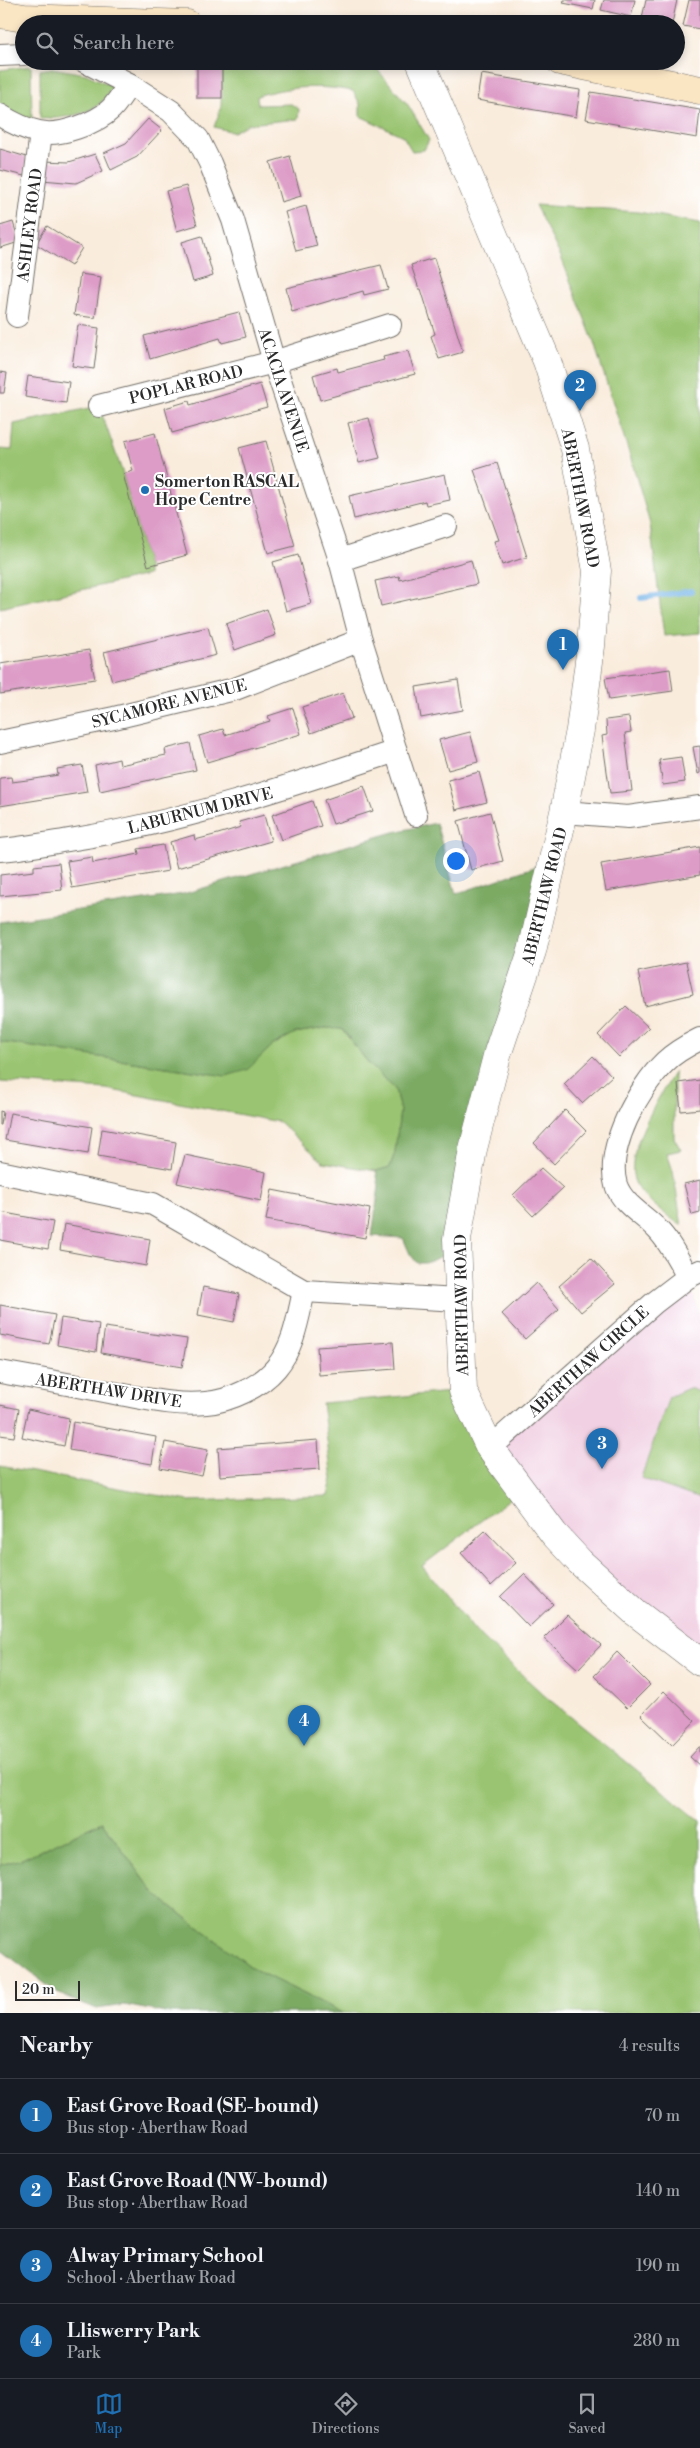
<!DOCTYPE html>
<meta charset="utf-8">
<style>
body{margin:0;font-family:"Libre Bodoni",serif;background:#242831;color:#f1f3f6}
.scale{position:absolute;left:15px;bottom:12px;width:65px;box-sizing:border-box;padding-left:5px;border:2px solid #2b2b2b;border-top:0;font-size:14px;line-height:18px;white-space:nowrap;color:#2b2b2b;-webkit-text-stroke:4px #fff;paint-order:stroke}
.you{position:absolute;left:455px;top:860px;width:18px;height:18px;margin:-12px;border:4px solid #fff;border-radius:50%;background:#1a73e8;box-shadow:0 0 0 8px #1a73e833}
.badge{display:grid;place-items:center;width:32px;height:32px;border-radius:50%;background:#1f6fb2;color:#fff;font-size:16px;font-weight:700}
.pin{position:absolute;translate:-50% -41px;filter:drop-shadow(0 1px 2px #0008)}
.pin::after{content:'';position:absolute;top:26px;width:18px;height:15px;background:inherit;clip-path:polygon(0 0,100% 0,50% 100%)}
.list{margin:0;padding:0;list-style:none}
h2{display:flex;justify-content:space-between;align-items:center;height:65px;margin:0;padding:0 20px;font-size:21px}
h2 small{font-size:16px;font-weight:400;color:#9ea1a6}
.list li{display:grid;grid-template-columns:32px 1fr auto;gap:15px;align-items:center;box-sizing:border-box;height:75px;padding:0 20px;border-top:1px solid #363941}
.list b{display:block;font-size:19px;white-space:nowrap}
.list p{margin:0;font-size:16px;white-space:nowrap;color:#9ea1a6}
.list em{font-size:16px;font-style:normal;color:#9ea1a6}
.icon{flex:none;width:28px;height:28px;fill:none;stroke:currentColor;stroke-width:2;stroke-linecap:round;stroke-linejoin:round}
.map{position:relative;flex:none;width:700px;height:2013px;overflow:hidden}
.search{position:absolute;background:#171b24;box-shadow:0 2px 8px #0003;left:15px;right:15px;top:15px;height:55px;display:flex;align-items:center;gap:12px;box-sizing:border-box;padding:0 18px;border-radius:28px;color:#9ea1a6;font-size:19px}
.sheet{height:365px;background:#171b24}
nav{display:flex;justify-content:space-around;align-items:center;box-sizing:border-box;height:70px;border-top:1px solid #363941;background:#171b24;font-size:14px;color:#9ea1a6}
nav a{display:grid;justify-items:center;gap:2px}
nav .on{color:#1f6fb2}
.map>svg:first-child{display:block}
</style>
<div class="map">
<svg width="700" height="2013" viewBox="0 0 700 2013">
<rect width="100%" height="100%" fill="#fff"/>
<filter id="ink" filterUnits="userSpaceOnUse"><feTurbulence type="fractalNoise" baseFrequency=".02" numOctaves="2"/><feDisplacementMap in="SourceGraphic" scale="10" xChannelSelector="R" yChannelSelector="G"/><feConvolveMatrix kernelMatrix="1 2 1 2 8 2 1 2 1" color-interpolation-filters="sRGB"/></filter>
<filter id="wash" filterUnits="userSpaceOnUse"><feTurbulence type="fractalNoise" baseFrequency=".0096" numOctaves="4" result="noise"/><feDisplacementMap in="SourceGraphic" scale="20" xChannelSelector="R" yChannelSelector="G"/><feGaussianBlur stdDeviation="1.12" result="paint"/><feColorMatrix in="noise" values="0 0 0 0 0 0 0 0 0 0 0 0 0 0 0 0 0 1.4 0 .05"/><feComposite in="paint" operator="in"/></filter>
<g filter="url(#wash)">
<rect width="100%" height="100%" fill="#f9ecdc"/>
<path fill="#f1d0e3" d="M688,1277L700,1317V1662L635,1612L490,1448Z"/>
<g fill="#9ac471" stroke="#62784e">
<path d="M222,61H370L408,105L429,140L424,150L412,151L403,136L360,116V104L353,91C320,85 288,86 257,96L258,105L291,104L299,109L298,119L248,124L233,132L214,127L221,108Z"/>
<path d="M31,66L32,122L0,106V70Z"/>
<path d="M52,68L86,74L112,86C102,115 66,118 40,119V70Z"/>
<path d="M535,205L638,212L700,223V633L664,636L650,524L631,459L593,340L561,257Z"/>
<path d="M99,406L123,474L148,566V575L0,608V449L12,450L14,424Z"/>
<path d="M325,1028L342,1029L370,1065L395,1089L400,1111L395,1152L390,1167L376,1171L323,1162L279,1122L106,1089L0,1082V1042L226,1076L260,1057L273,1045L295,1033Z"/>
<path d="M674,1071V1138L681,1150L667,1153L673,1171L682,1226C670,1218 643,1198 636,1185C621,1155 660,1097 674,1071Z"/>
<path d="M689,1388L700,1392V1499L641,1478L669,1397Z"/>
<path d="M463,1391L520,1491L422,1566L476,1632L545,1696L700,1821V2013H343L255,1970L155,1894L102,1822L22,1859L0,1865V1466L189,1501L328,1496L332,1479L322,1403Z"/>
</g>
<g fill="#7baa63" stroke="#536a47">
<path d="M436,823L456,894L554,860L456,1250L426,1263H417L410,1254L403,1238L372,1236L379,1186L376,1171L390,1167L395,1152L400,1111L395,1089L370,1065L342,1029L325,1028L295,1033L273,1045L247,1070L226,1076L0,1042V922L183,894L394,832Z"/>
<path d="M102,1822L155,1894L255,1970L343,2013H166L124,2005L97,2009L57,1993L0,1949V1865L22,1859Z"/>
</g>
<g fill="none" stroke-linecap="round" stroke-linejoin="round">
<path stroke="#73b4e7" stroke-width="6" d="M641,598L691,591"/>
</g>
<g id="blocks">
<g fill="#dd9cc7">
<path d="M564,0H595L593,9L563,3Z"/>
<path d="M604,0H635L631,17L601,10Z"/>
<path d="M646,0H677L672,24L642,18Z"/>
<path d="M689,0H700V29L683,26Z"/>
<rect x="197" y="61" width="25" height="37"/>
<path d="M481,74L580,90L576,117L477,100Z"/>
<path d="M591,92L700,110L697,138L586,119Z"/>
<path d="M148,119L162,130L137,157L111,170L104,153L126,143Z"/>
<path d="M0,149L27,157L24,176L0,170Z"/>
<path d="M95,154L103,171L76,183L42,180L43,161L69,162Z"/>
<path d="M290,156L301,196L281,202L270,162Z"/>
<path d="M186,186L197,225L177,231L166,191Z"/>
<path d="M306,206L317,246L296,251L285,212Z"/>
<path d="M13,222L19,242L0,248V226Z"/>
<path d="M47,226L82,248L71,266L36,244Z"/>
<path d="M202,236L213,276L193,282L182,242Z"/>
<path d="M434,258L463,352L439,359L431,336L435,334L421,289H419L411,265Z"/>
<path d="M381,265L388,289L364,295L363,291L292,312L286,288Z"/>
<path d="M80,274L101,277L95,318L74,315Z"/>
<path d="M239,312L246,337L222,343L220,338L150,359L144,336Z"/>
<path d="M78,325L99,328L94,369L72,366Z"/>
<path d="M408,351L415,374L320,400L313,375L337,368L338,372L384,360L383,357Z"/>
<path d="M0,372L7,373L4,393H0Z"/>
<path d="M28,376L69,382L66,403L25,397Z"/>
<path d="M260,384L267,407L172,433L165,408L189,401L190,405Z"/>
<path d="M369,418L380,458L359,463L348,423Z"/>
<path d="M155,433L187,555L148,566L123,474L133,471L125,441Z"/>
<path d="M266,441L295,546L268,553L239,448Z"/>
<path d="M497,463L527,557L502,565L494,541L499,540L474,470Z"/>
<path d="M445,474L450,500L426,505L425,501L354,519L349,496Z"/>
<path d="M298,555L311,604L286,611L273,562Z"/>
<path d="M471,560L477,584L381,606L375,581L399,576L400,580Z"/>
<path d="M267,609L276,635L235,650L226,624Z"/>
<path d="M208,627L216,655L112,681L104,652Z"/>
<path d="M89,650L95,679L0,694V664Z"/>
<path d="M670,669L673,691L609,700L605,678Z"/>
<path d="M458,680L463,710L421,718L416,687Z"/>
<path d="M343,693L352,718L311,733L302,707Z"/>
<path d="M293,708L301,734L207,762L199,736L223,729L225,735L270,721L268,716Z"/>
<path d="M629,717L631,732L625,733L632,791L610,793L602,736L607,735L606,720Z"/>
<path d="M470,732L478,762L448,770L439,740Z"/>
<path d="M190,743L196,770L100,791L95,765L119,759L120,765L166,755L165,749Z"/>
<path d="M700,746V773L698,774L693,747Z"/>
<path d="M681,757L685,782L663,785L659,760Z"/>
<path d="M82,765L87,792L0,806V778L11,777L12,782L35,779L58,775L57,769Z"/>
<path d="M479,772L487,802L456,810L448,780Z"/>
<path d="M364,786L373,811L333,824L324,800Z"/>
<path d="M312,801L321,826L281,840L272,815Z"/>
<path d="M490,812L503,861L471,870L458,821Z"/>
<path d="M264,815L271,841L177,868L170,842L194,835L195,840L218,834L241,827L239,822Z"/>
<path d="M163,845L168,871L72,888L67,861L92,857L93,863L139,854L138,849Z"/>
<path d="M700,847V875L606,891L601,864Z"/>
<path d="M59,863L62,890L0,896V875L34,871V866Z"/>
<path d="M686,962L693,994L645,1006L638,972Z"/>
<path d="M626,1006L649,1028L619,1057L598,1035Z"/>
<path d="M593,1056L612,1076L582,1103L564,1084Z"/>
<path d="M700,1080V1109L681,1111L678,1083Z"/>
<path d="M565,1110L586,1131L554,1164L534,1143Z"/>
<path d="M0,1111L3,1112L1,1125H0Z"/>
<path d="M10,1113L92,1127L88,1154L5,1140Z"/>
<path d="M102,1129L176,1142L172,1169L98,1156Z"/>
<path d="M185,1155L266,1172L261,1201L177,1183Z"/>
<path d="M541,1168L563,1188L533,1216L513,1195Z"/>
<path d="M700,1180V1213L692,1215L684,1184Z"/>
<path d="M272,1190L370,1209L365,1238L266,1220Z"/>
<path d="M0,1212L53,1222L48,1249L0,1240Z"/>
<path d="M64,1224L150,1239L146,1266L60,1250Z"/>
<path d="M591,1258L615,1284L581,1312L559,1286Z"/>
<path d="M536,1283L559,1309L525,1339L502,1314Z"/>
<path d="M203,1287L239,1294L234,1322L198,1315Z"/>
<path d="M0,1305L55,1315L49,1344L0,1335Z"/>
<path d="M61,1318L99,1324L96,1352L57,1345Z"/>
<path d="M105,1327L187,1339L182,1367L101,1353Z"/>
<path d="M393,1342L395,1369L319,1375L317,1347Z"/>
<path d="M0,1405L19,1409L14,1437L0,1435Z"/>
<path d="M28,1409L69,1418L64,1446L22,1437Z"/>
<path d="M73,1422L156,1437L152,1464L69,1450Z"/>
<path d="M318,1440L320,1469L220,1476L218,1448Z"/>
<path d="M165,1442L208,1450L202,1476L160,1468Z"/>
<path d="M485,1531L516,1563L491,1586L461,1553Z"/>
<path d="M524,1574L553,1604L529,1627L500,1597Z"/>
<path d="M567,1615L601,1645L578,1669L544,1638Z"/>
<path d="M617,1652L650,1685L627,1708L594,1676Z"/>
<path d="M664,1691L695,1721L672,1745L641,1715Z"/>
<path d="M700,1746V1766L690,1757Z"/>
</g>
</g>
</g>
<g filter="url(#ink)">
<use href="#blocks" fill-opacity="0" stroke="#736f69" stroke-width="1"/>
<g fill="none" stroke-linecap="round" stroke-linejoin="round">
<defs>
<g id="minor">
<path d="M0,55L24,54"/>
<path d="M84,61L129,84L171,111L198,139L210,163L233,220L274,362L340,560L361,640L416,815"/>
<path d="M0,115C11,122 25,129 39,132C59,137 97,123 111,109C118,102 124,92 129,84"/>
<path d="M17,316L41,133"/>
<path d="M99,406L274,362L390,325"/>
<path d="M340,560L446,526"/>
<path d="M0,742L114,718L235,689L361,640"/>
<path d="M564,812L628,817L700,807"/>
<path d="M0,850C25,848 50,843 75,839C185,821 290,786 396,751"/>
<path d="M0,1172L153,1204L304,1291L458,1300"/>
<path d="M688,1277C679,1261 670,1242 657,1229C644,1215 623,1205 616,1185C605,1148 639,1087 665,1062C675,1052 688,1045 700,1039"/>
<path d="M0,1372C40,1379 80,1386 119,1394C148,1399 176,1406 206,1403C230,1401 260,1387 276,1368C294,1347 298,1317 304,1291"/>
<path d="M490,1448L654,1303L688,1277L700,1271"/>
</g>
<path id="tertiary" d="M420,61L547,361L575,449L597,571L591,646L580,730L564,812L532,951L498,1052L473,1149L457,1239L463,1391L490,1448L554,1534L580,1562L635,1612L700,1662"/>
<g id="secondary">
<path d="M0,14L24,18L187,24"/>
<path d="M560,61L700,90"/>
</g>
</defs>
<use href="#minor" stroke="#736f69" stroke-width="24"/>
<use href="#tertiary" stroke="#736f69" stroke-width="29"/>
<use href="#secondary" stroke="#736f69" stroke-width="29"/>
<use href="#minor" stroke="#fff" stroke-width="22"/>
<use href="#tertiary" stroke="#fff" stroke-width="28"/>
<use href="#secondary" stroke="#fbe6c4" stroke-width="28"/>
</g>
</g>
<circle fill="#1f6fb2" stroke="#fff" stroke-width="2" cx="145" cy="490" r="5"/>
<g text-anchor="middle" stroke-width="4" stroke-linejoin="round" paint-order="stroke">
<g font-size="16" fill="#2b2b2b" stroke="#fff">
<text transform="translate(29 225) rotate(-83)" y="6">ASHLEY ROAD</text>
<text transform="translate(186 384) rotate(-14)" y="6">POPLAR ROAD</text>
<text transform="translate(284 390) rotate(72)" y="6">ACACIA AVENUE</text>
<text transform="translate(581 498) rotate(79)" y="6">ABERTHAW ROAD</text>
<text transform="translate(169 703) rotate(-14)" y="6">SYCAMORE AVENUE</text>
<text transform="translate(200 810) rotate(-14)" y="6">LABURNUM DRIVE</text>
<text transform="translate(544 896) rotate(-76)" y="6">ABERTHAW ROAD</text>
<text transform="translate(461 1305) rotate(-91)" y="6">ABERTHAW ROAD</text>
<text transform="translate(588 1361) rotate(-42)" y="6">ABERTHAW CIRCLE</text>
<text transform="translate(109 1390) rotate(9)" y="6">ABERTHAW DRIVE</text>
</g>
<g font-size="16" font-weight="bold" fill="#2b2b2b" stroke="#fff" text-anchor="start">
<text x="155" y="487">Somerton RASCAL<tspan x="155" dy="18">Hope Centre</tspan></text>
</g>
</g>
</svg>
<div class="scale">20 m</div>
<div class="you"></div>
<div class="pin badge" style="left:563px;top:670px">1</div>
<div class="pin badge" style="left:580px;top:411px">2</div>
<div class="pin badge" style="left:602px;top:1469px">3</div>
<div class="pin badge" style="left:304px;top:1746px">4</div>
<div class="search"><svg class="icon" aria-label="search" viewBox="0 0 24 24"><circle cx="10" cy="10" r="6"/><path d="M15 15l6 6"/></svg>Search here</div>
</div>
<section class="sheet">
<h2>Nearby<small>4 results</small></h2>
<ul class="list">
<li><span class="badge">1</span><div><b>East Grove Road (SE-bound)</b><p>Bus stop · Aberthaw Road</p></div><em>70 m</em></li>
<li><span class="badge">2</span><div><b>East Grove Road (NW-bound)</b><p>Bus stop · Aberthaw Road</p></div><em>140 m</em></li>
<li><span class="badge">3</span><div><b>Alway Primary School</b><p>School · Aberthaw Road</p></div><em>190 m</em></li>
<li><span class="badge">4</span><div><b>Lliswerry Park</b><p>Park</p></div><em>280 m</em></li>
</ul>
</section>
<nav>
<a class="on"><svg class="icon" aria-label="map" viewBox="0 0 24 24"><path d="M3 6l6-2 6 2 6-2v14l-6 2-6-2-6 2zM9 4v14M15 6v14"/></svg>Map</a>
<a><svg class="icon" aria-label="directions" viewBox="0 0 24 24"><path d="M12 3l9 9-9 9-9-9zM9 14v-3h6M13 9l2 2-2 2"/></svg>Directions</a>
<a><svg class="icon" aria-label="saved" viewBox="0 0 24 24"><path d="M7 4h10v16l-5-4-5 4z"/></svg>Saved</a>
</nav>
